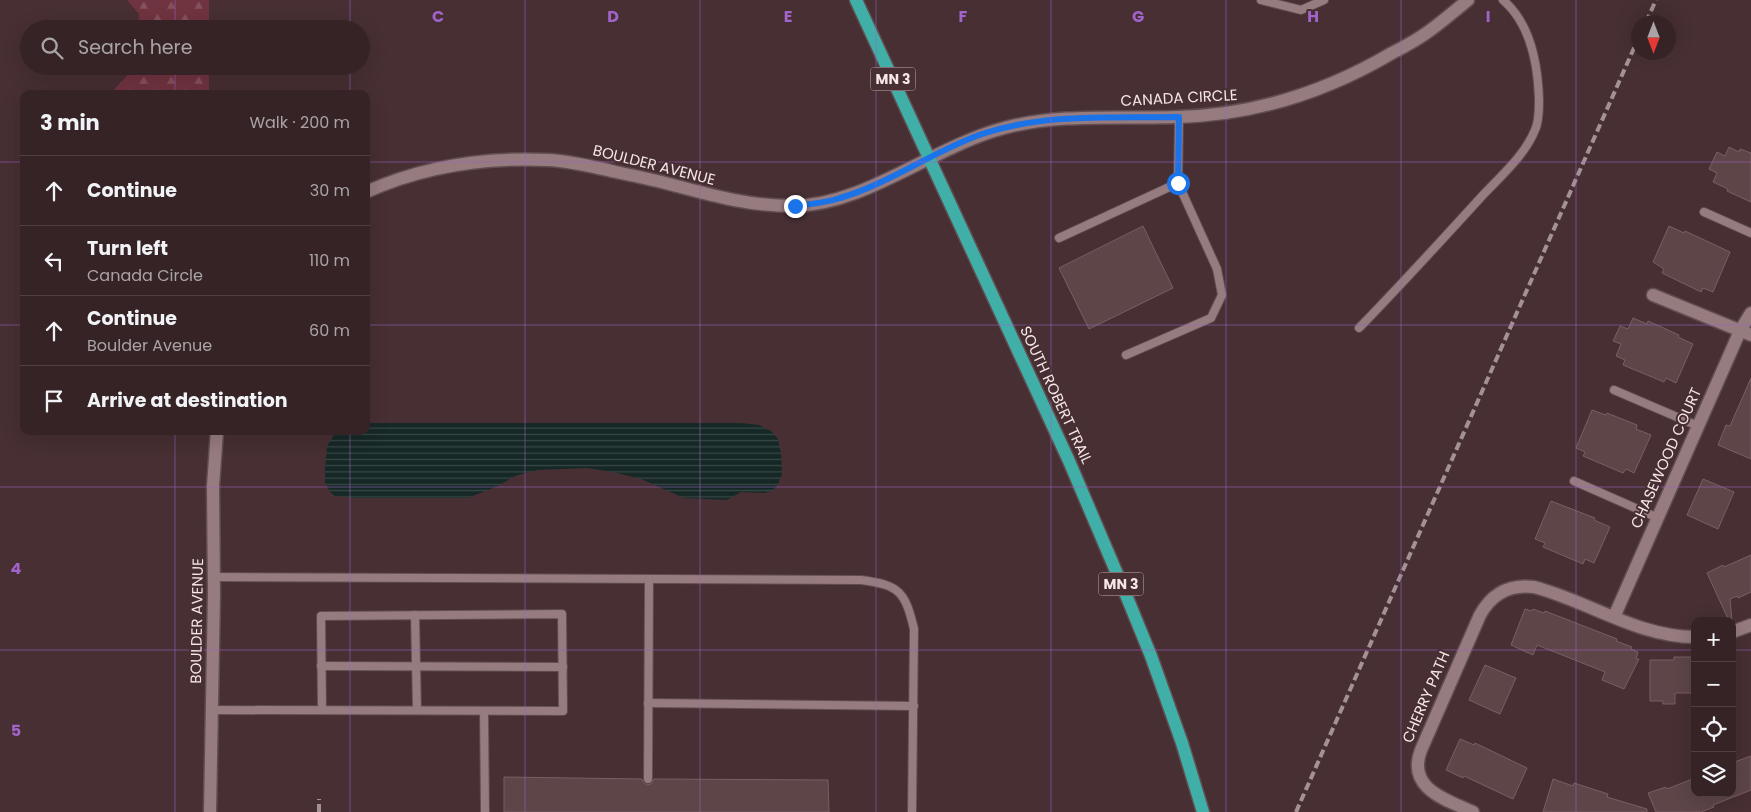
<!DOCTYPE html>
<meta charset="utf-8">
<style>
body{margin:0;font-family:Poppins,sans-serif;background:#3d2b2e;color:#f1f3f6}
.controls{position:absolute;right:15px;bottom:15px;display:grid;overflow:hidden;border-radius:10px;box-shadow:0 5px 20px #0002}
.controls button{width:45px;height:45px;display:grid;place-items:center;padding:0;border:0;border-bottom:1px solid #4f4043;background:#352326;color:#f1f3f6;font:25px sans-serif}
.compass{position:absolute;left:1631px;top:15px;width:45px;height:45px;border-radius:50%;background:#352326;box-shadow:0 5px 20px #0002;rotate:180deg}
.stop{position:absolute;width:15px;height:15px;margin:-11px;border:4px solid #1a73e8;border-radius:50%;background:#fff}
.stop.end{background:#1a73e8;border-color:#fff;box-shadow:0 1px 5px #0008}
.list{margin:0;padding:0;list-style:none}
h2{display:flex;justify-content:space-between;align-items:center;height:65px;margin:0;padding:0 20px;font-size:21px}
h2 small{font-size:16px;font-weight:400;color:#aaa4a7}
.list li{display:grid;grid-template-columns:32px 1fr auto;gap:15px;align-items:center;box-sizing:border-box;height:70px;padding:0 20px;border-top:1px solid #4f4043}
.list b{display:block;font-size:19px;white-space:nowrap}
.list p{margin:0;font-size:16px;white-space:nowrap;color:#aaa4a7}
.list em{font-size:16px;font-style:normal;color:#aaa4a7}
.icon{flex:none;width:28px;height:28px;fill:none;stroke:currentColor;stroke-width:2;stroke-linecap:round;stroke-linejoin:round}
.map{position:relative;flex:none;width:1751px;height:812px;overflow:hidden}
.search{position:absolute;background:#352326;box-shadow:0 5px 20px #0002;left:20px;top:20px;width:350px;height:55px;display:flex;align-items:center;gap:12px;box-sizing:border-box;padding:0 18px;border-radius:28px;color:#aaa4a7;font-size:19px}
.panel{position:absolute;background:#352326;box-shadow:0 5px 20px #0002;left:20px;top:90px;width:350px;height:345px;border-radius:10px}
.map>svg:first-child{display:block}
</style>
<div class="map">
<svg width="1751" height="812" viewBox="0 0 1751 812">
<defs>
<pattern id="forest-firs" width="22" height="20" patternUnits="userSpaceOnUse" patternTransform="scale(1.25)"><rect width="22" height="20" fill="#703340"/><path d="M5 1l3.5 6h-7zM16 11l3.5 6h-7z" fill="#85515c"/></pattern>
<pattern id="water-rules" width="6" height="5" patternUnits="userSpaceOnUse" patternTransform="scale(1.25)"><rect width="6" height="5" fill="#162826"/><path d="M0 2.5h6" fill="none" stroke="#384746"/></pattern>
</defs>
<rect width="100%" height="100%" fill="#472f33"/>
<g fill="url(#forest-firs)">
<path d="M127,0H209V29H138L139,14Z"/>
<path d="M136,66H209V94H110Z"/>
</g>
<path fill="url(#water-rules)" d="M366,423H741L759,425L771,431L778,439L781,453L782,474L778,484L772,491L764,493L741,492L727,500L684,498L641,479L613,472L587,468L537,470L515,476L498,486L468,498H356L335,496L330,492L325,482V469L327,446L337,431H366Z"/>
<g fill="#5d4548" stroke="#7a5f63">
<path d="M1729,147L1739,152L1740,149L1751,153V202L1727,191L1728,189L1713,182L1717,173L1709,169L1717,152L1725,156Z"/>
<path d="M1143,226L1173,288L1089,329L1059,268Z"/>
<path d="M1669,226L1684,233L1685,231L1730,252L1713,292L1703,288L1701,292L1662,273L1664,269L1653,262Z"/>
<path d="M1633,318L1647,324L1648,321L1679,335L1678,337L1693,344L1676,383L1666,378L1664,382L1623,365L1625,360L1616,356L1621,344L1613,341L1620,326L1628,329Z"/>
<path d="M1751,378V459L1718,445L1726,425L1730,426Z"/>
<path d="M1592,410L1606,415L1607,413L1637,425L1636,429L1651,435L1634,473L1626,469L1623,473L1583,456L1585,452L1576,448Z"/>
<path d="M1703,479L1734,492L1718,529L1687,515Z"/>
<path d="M1551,501L1595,518L1594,520L1610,527L1594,563L1585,559L1583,564L1543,547L1545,543L1535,539Z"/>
<path d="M1751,555V592L1738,598L1737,596L1730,599L1732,621H1729L1707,573L1723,565L1724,567Z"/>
<path d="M1525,609L1532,611L1533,609L1544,613L1545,611L1617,639L1616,641L1632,647L1631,649L1638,652L1636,659H1639L1624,689L1602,680L1605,672L1537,645L1533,655L1511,645Z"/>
<path d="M1674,657H1695V693H1675V704H1663V701H1650V660H1674Z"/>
<path d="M1485,665L1516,678L1500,714L1469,700Z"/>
<path d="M1460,739L1474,745L1475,743L1527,768L1513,799L1464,776L1463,778L1446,770Z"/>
<path d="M1751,756V790L1713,805L1714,807L1701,812H1656L1648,793L1666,787L1667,789L1695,778V793H1732V763Z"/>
<path d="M504,777L642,779L643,782L647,785L651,784L654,779L828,780L829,812H504Z"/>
<path d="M1553,779L1573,786L1574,783L1608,794L1607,797L1647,809V812H1543Z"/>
</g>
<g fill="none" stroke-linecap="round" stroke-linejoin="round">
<defs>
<g id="service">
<path d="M1261,0L1301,10L1324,0"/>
<path d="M1704,212L1751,233"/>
<path d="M1059,238L1178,183"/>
<path d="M1359,328C1401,285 1442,240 1483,195C1501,176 1525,155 1535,130C1539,122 1539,110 1539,100C1538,65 1531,24 1503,0"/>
<path d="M1126,355L1211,318L1222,295L1217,269L1178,183L1179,117"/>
<path d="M1614,390L1698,426"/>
<path d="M1574,481L1658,518"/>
<path d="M214,577L861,580C899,585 905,591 914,629L912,812"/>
<path d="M415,615L417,710"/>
<path d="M321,666L563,667"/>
<path d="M648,703L914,706"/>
<path d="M212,710L563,711L562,614L321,616L322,710"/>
<path d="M484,711L485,812"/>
<path d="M648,779L649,579"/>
</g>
<g id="minor">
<path d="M366,192C424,166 484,157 548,160C571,161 594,167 616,172C635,176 654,180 673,185C714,196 749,206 793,206C866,205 932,147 1004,128C1060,113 1120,119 1177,117C1254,115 1326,92 1392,53C1406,46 1420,38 1432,29C1444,20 1456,10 1468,0"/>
<path d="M1653,295L1751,335"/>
<path d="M1614,617L1740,331L1751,313"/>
<path d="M1732,632L1751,625"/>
<path d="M210,812L214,593L213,486L217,431"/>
<path d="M1473,812C1447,800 1406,789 1421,750L1480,615C1492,593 1510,584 1534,587C1588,601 1638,637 1695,637"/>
</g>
<path id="primary" d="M856,0L1069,461L1124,590L1151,656L1182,743L1203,812"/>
</defs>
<use href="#service" stroke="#614d50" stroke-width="10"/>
<use href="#minor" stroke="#614d50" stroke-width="15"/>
<use href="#primary" stroke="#614d50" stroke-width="15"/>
<use href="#service" stroke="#967b7f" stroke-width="8"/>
<use href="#minor" stroke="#967b7f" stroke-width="12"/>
<use href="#primary" stroke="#40afa7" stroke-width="12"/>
<g stroke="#a49194" stroke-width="4" stroke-dasharray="8 4" stroke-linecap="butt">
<path d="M1646,22L1656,0"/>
<path d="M319,812V799"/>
<path d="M1296,812L1638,39"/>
</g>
</g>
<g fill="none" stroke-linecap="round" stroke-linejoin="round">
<path stroke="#1a73e8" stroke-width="6" d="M795,206C810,204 825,203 840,198C889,184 933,151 982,134C1045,113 1113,118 1179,117L1178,183"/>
</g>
<path fill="none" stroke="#a064cb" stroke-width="1" stroke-opacity="0.55" d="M175,0V29M350,0V29M525,0V812M700,0V812M876,0V812M1051,0V812M1226,0V812M1401,0V812M1576,0V812M175,66V94M350,66V94M0,162H24M366,162H1751M0,325H24M366,325H1751M175,431V812M350,431V812M0,487H1751M0,650H1695M1732,650H1751"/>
<g text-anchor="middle" stroke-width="4" stroke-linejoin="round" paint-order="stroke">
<g fill="#472f33" stroke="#c2afb2" stroke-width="1">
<rect x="870.5" y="67.5" width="45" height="23" rx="4"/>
<rect x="1098.5" y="572.5" width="45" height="23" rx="4"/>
</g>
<g font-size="14" font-weight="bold" fill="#f6e6e8">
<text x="893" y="84">MN 3</text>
<text x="1121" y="589">MN 3</text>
</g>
<g font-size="15" fill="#f6e6e8" stroke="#472f33">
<text transform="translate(1179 98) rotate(-3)" y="5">CANADA CIRCLE</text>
<text transform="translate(654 165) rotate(14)" y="5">BOULDER AVENUE</text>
<text transform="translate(1056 395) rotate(65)" y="5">SOUTH ROBERT TRAIL</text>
<text transform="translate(1666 458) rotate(-66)" y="5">CHASEWOOD COURT</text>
<text transform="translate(197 621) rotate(-89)" y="5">BOULDER AVENUE</text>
<text transform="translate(1426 697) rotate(-67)" y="5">CHERRY PATH</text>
</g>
</g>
<g font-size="16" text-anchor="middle" font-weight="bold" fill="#a064cb" stroke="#472f33" stroke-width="4" stroke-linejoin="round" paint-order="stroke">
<text x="438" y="22">C</text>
<text x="613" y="22">D</text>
<text x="788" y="22">E</text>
<text x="963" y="22">F</text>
<text x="1138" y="22">G</text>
<text x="1313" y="22">H</text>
<text x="1488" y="22">I</text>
<text x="16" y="574">4</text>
<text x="16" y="736">5</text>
</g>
</svg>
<div class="controls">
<button>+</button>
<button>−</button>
<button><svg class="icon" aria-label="locate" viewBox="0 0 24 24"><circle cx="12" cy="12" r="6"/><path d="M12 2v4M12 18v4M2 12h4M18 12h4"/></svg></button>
<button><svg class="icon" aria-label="layers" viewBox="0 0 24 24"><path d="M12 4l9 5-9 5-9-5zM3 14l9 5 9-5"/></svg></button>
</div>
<svg class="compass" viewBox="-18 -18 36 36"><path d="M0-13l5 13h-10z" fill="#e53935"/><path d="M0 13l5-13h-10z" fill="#aaa4a7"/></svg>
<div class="stop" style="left:1178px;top:183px"></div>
<div class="stop end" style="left:795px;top:206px"></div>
<div class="search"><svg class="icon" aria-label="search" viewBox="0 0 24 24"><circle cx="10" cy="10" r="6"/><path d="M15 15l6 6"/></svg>Search here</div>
<section class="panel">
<h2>3 min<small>Walk · 200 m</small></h2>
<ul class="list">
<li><svg class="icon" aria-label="ahead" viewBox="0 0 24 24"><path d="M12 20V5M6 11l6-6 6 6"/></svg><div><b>Continue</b></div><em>30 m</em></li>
<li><svg class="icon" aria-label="left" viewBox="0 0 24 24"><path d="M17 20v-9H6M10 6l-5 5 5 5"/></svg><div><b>Turn left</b><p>Canada Circle</p></div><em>110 m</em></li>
<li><svg class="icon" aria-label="ahead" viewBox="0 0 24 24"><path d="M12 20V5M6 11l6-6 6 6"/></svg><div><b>Continue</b><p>Boulder Avenue</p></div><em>60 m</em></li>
<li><svg class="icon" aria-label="arrive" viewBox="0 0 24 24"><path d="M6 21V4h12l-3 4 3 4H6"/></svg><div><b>Arrive at destination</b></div></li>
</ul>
</section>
</div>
